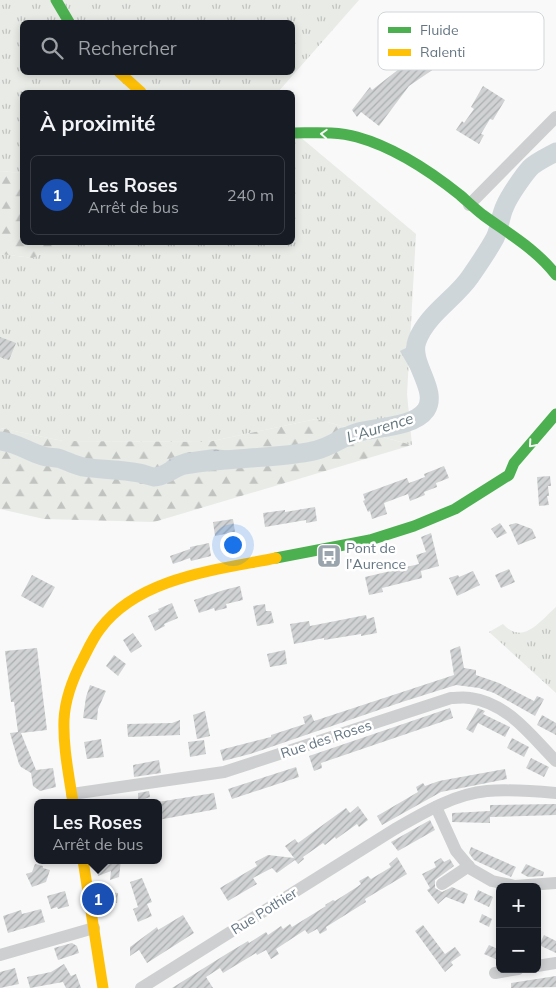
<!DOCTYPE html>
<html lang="fr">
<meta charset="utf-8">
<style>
body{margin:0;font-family:Mulish,sans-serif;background:#242831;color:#f1f3f6}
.controls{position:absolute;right:15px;bottom:15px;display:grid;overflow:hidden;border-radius:8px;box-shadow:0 2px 8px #0003}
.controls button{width:45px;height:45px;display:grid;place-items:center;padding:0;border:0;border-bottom:1px solid #363941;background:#171b24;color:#f1f3f6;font:25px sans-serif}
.you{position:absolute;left:232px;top:544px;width:18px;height:18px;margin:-12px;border:4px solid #fff;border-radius:50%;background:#1a73e8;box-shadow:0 0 0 8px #1a73e833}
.badge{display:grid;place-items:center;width:32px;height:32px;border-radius:50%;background:#99a4ac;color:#fff;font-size:16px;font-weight:700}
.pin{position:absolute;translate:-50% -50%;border:2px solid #fff;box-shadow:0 1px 5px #0006}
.popup{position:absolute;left:34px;top:799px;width:128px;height:65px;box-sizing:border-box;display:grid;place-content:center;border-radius:8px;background:#171b24;filter:drop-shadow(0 1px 4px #0005);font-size:16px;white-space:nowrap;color:#9ea1a6}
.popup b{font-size:19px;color:#f1f3f6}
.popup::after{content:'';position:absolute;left:50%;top:100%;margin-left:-10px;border:10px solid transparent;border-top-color:#171b24}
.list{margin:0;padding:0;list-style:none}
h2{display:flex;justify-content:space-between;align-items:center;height:65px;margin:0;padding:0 20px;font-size:21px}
h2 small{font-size:16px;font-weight:400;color:#9ea1a6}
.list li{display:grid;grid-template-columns:32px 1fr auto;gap:15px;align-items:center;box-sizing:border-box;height:80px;margin:0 10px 10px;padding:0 10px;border:1px solid #363941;border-radius:8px}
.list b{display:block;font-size:19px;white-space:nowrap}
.list p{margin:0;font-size:16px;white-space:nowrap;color:#9ea1a6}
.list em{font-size:16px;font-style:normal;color:#9ea1a6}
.icon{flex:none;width:28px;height:28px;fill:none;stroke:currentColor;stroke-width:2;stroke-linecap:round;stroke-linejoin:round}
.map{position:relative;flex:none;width:556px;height:988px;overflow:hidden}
.search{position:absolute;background:#171b24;box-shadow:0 2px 8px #0003;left:20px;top:20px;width:275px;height:55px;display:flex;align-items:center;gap:12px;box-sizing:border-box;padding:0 18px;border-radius:8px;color:#9ea1a6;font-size:19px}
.panel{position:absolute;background:#171b24;box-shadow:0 2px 8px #0003;left:20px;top:90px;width:275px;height:155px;border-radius:8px}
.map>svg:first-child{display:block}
</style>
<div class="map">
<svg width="556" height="988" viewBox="0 0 556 988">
<defs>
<pattern id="grass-tufts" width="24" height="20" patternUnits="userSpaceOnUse" patternTransform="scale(1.25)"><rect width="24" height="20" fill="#e8ebe6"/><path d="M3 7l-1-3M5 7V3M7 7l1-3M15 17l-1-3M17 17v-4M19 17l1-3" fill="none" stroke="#c0c3c0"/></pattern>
<pattern id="forest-firs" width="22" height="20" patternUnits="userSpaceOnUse" patternTransform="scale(1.25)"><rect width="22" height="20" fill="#e8ebe6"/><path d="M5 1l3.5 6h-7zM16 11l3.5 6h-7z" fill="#c0c3c0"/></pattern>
<pattern id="water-ripples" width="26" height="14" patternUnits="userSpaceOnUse" patternTransform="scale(1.25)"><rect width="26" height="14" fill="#ced6d9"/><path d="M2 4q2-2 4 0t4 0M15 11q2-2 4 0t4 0" fill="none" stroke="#abb2b5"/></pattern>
<pattern id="building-hatch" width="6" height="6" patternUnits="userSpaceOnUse" patternTransform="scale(1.25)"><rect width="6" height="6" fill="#d0d2d3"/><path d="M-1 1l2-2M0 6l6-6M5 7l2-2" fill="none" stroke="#acafb1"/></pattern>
</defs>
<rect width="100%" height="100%" fill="#f9f9f9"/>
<g fill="url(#grass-tufts)" fill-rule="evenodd">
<path d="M0,0H359L278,92H22V173L0,171ZM22,22H292V72H22Z"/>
<path d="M293,131L416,234L407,394L412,445L316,419L208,442L63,441L0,428V254L33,258L65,242H292Z"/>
<path d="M556,607V693L489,632L503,624C523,646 540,621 556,607Z"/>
</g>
<g fill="url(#forest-firs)">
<path d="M0,171L22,173V242L65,243L33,258L0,254Z"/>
<path d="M316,419L412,445L154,522L44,519L0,509V428L63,441L208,442Z"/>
</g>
<g fill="url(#water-ripples)">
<path d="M556,146V152L531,167L504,207L502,218L496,214C506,194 515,176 532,161C539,155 549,152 556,146Z"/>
<path d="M490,233L495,236V238C486,251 478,266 468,279C453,298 422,319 416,343C411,365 441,393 424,411C409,428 381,427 361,432C344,435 330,447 315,451C299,454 280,458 263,458C237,460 210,459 184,465C173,468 164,478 153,477C148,476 143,473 138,473C120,470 101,470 82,466C74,465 68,461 61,459C55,457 48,458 42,456C27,452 18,443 0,441V435L13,437L39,450L56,452L69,458L155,472L171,458L185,453L214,449L240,452L250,450L266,452L321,441L340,428L411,417C419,410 423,404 424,393L400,351L406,348L410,336L468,270Z"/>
</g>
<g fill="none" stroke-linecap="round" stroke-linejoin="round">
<path stroke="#ced6d9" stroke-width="19" d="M0,441C18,443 28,452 43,456C49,458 56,457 61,459C69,462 75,465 83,467C101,470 121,469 139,473C144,474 149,476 154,477C165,477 174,467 185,465C221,458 258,459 295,454C302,453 310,452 317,450C332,446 344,436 359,432C378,427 414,427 426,410C439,390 409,363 417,341C427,314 455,299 470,277C479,264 488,251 495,238C500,228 500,216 505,206C509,196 523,176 530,168C536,162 549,156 556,152"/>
</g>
<g fill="url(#building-hatch)">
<path d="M409,27L416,31L387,68L381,63Z"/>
<path d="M506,48L529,62L524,70L501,56Z"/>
<path d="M421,52L425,57L430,52L433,57L435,55L441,64L409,86L379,126L361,112L357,117L352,110L370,87L372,90Z"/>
<path d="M483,86L505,100L493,120L490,119L481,134L484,135L479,144L456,130L462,121L464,123L474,109L471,107Z"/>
<path d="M0,337L16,343L9,360L0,357Z"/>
<path d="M444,466L449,478L436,483L437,487L424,492L425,495L410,501L408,494L384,503L387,514L372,519L370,511L368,512L363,501L365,500L363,494L407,478L409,483L425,477L424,474Z"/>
<path d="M550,476L551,486H548L549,496H547L549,505L539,506L537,477Z"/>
<path d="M315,507L317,521L306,523V520L265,527L263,513L285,510V512Z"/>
<path d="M233,519L235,532L215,536L213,522Z"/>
<path d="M500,523L507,533L497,538L491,529Z"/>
<path d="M516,523L532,529L536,538L518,545L509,525Z"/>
<path d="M431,533L439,566L421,571L422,578L382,588L383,592L369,595L365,577L395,570L396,568L398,569L419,564L416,555L426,552L421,537Z"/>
<path d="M209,543L211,556L191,561L190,558L173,564L170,556L190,549V547Z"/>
<path d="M509,569L515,582L501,588L495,575Z"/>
<path d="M473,571L480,585L457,596L449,578L458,575L459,577Z"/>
<path d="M32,575L55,587L43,608L21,596Z"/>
<path d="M240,586L243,600L226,604L227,608L215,611L214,608L199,613L194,600L224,590Z"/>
<path d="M172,603L178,618L164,624L165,626L155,631L148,616L159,611L158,609Z"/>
<path d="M265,604L266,611H271L274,623L257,626L253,606Z"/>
<path d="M366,615L367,619L374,617L377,633L361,636V634L324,640V638L294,644L290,624L309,621L310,626Z"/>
<path d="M133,633L142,646L131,653L123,640Z"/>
<path d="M460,646L464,668L476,670V675L499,683L534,701L537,696L544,699L535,716L494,693L479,688L456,685L402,702L250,754L223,761L220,750L271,737V735L305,724L303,717L311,714L314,721L454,675L450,650Z"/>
<path d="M37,648L47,730L21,733L36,770L53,768L56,787L40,791L33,786L31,773L21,767L19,764L10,733L18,732L14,702H11L5,651Z"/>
<path d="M285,650L287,664L270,667L267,654Z"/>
<path d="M114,655L126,664L118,676L106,666Z"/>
<path d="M90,685L106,691L98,709L97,720L83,718L86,697Z"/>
<path d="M450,708L453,718L321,763L322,768L314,771L309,756Z"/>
<path d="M478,708L485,711L483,714L510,727L505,737L478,723L473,733L466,729Z"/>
<path d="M205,711L210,736L197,739L193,715Z"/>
<path d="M542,715L556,723V735L537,725Z"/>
<path d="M180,720V735L128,737L127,724L172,723Z"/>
<path d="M512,738L529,747L524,757L507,748Z"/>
<path d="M101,739L104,757L87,759L84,742Z"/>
<path d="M204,740L206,754L190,757L188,742Z"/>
<path d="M531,758L549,767L544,777L526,768Z"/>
<path d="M159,760L161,773L134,777L133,765Z"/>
<path d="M296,767L299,777L232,799L228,789Z"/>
<path d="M505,769L507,779L441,792L382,825L377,816L418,792L416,787L423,783L425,786L439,781Z"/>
<path d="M149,791L150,797L138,801V793Z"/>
<path d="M214,793L217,809L158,820V802Z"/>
<path d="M556,804V815L490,817V823L452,822V813L490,811V805Z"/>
<path d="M358,806L368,820L359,827L357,824L336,839L335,837L325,845L323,843L303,857L304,859L298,864L295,860L277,873L272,868L253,878L257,884L228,901L220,888L257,866L255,862L268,855L294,858L285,846L295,839L298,843L346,808L350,813Z"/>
<path d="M430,820L435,830L398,851L391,842Z"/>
<path d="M471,847L516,867L511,877L474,860L469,853Z"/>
<path d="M397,857L407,874L365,899L366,902L326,927L327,930L320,934L317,929L308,934L305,930L276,949L279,954L271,959L266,950L257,955L256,953L223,973L220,968L206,977L213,988H172L228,953L248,941L249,943L266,932L268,935L281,926L283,929L290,924L292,927L326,906L325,905L333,900L335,901L357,887L361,884L359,881L368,876L371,879L391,867L389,864Z"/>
<path d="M441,858L444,862L450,859L454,866L435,880V888L442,892L452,887L468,894L464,904L446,897L438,904L427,890L430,888L422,874L436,867L434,862Z"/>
<path d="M96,860H121L119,877L110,880L111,871L98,876Z"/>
<path d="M35,864L43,866V868L50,870L46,882L32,887L26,874L32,872Z"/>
<path d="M526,864L544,872L543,876L528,877L521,873Z"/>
<path d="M142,878L152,902L147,904L152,916L138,922L133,909L138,907L130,882Z"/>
<path d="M478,890L493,897L489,907L474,900Z"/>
<path d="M65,891L69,906L58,909L57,907L51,909L47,896Z"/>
<path d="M109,892L118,893L117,903L108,902Z"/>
<path d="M41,909L45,922L8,933L3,916L21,910L22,914Z"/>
<path d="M482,914L492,919L489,927L479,922Z"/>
<path d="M183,915L194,933L147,963L139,950L130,956V947L157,927L158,930Z"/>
<path d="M423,925L445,954L455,947L461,955L451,962L453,965L445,972L415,931Z"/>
<path d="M544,935L556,941V953L539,945Z"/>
<path d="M72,943L77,946L79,953L58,960L54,948Z"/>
<path d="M489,945L500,950V961L484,954Z"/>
<path d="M64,964L71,976L76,974L81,988H66L63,982L30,988L27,977L51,972Z"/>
<path d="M15,968L19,984L0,988V972Z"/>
<path d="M556,976V987L511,988V983Z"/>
</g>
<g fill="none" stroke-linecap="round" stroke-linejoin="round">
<g stroke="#cecfd0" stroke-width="12">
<path d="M469,205L556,117"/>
<path d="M72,794L224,772L451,698C457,698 464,697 470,698C508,703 531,736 556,761"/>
<path d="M436,807L456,851L471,869L492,881L515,886L556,883"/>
<path d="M442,884L469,866"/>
<path d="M0,955L94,928"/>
<path d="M537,966L556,963"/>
<path d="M495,973L518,969"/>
<path d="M141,988L395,829C423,813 454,794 487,791C510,789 533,791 556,793"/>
</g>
<g stroke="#4caf50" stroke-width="11">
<path d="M56,0L69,22"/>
<path d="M292,133C313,133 336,131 357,137C393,147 430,171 460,195C467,201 474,208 483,215C509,234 536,249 556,275"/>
<path d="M276,558L370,540L414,526L455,509L509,475L514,463L556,414"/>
</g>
<g stroke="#ffc107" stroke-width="11">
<path d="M119,72L141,92"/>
<path d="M73,803C69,775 63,748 64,720C65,698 73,678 83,659C88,649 93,638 100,629C139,577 217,570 276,558"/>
<path d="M83,860L103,988"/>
</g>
</g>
<defs><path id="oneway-chevron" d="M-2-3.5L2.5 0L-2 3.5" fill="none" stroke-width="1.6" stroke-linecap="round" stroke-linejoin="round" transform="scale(1.25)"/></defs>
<g stroke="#f6fbf6">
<use href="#oneway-chevron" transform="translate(324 134) rotate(-177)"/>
<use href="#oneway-chevron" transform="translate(532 444) rotate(131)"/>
</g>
<defs>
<symbol id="bus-square" viewBox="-11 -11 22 22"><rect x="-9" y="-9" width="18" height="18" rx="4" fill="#99a4ac" stroke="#fff"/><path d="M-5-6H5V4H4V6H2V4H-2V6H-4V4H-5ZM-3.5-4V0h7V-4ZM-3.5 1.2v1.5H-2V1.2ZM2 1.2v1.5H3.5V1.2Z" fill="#fff"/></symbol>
</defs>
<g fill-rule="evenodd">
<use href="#bus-square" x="315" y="542" width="28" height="28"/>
</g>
<g text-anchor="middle" stroke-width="5" stroke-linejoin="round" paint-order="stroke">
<g font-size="14" fill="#657683" stroke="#fff" text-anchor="start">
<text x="346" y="553">Pont de<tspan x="346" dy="16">l'Aurence</tspan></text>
</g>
<g font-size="14" fill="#657683" stroke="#fff">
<text transform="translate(326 739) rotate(-18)" y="5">Rue des Roses</text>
<text transform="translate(264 911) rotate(-32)" y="5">Rue Pothier</text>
</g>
<g font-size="15" font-style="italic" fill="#60757c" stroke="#fff">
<text transform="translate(380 428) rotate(-17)" y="5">L'Aurence</text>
</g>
</g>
<rect x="378" y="12" width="166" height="58" rx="8" fill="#fff" stroke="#d1d6da" stroke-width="1"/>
<rect x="388" y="27" width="23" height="6" fill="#4caf50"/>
<rect x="388" y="49" width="23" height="7" fill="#ffc107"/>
<g font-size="14" fill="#657683">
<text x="420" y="35">Fluide</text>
<text x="420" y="57">Ralenti</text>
</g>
</svg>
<div class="controls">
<button>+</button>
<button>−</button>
</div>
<div class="you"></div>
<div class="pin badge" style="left:98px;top:899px;background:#1a4fb4">1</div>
<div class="popup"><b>Les Roses</b>Arrêt de bus</div>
<div class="search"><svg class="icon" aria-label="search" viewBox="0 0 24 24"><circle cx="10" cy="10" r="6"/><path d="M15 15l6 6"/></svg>Rechercher</div>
<section class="panel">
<h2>À proximité<small></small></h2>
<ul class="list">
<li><span class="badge" style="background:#1a4fb4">1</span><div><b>Les Roses</b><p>Arrêt de bus</p></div><em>240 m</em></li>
</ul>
</section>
</div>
